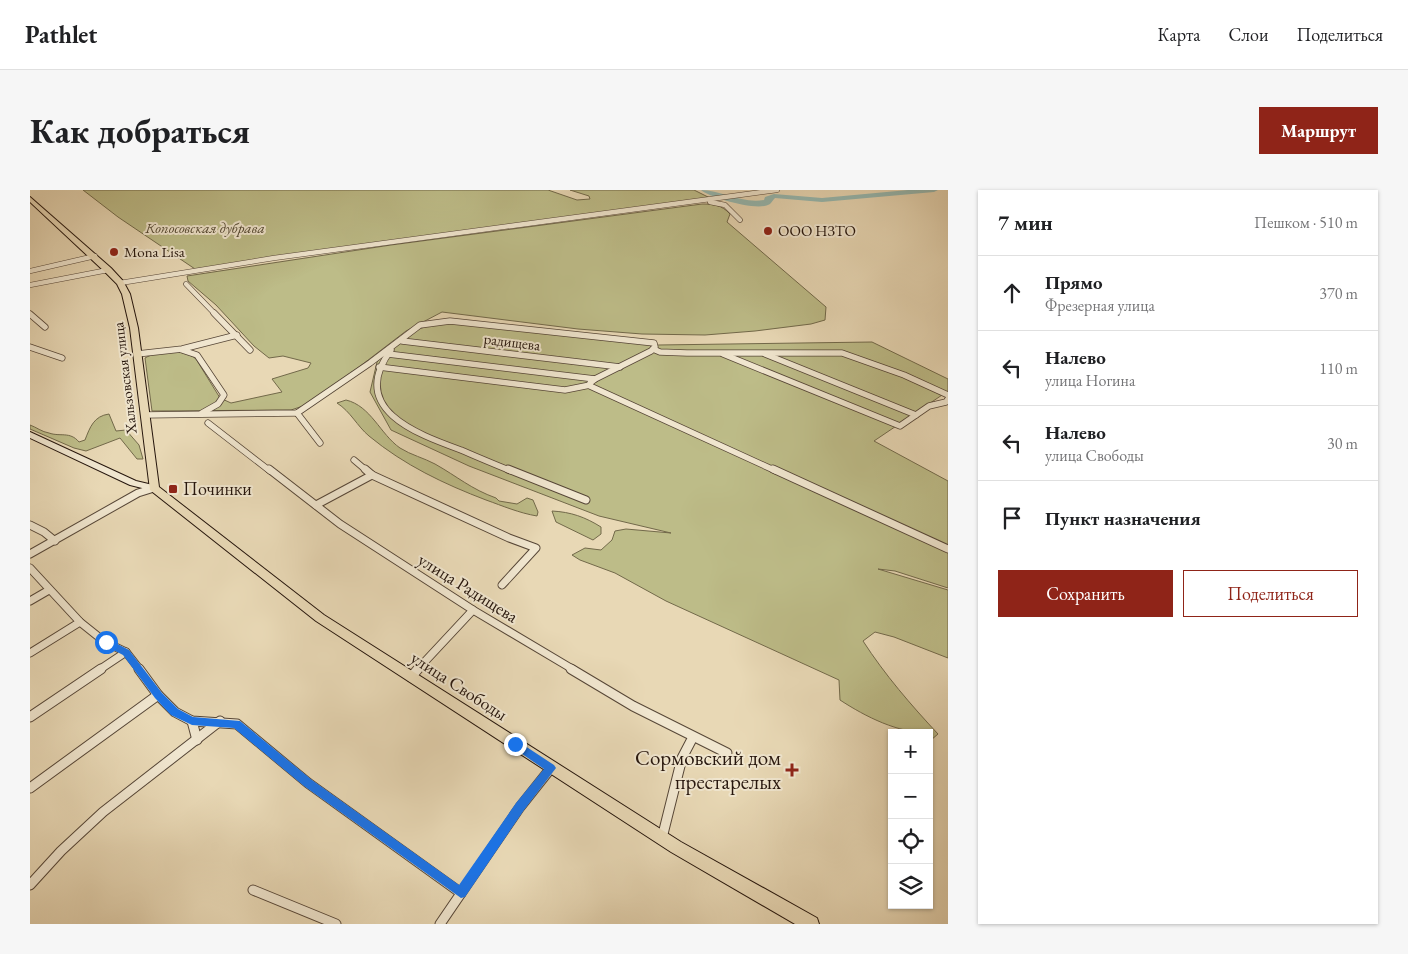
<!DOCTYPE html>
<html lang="ru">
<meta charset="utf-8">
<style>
body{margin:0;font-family:"EB Garamond",serif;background:#f6f6f6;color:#202124}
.controls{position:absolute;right:15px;bottom:15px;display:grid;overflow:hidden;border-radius:0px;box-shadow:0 1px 4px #0004}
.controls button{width:45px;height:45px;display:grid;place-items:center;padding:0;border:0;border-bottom:1px solid #e0e0e0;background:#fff;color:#202124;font:25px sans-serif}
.stop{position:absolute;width:15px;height:15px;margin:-11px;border:4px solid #1a73e8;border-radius:50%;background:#fff}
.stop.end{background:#1a73e8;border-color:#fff;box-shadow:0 1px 5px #0008}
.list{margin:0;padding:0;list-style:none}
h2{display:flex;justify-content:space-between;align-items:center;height:65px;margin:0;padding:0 20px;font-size:21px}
h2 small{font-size:16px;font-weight:400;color:#757577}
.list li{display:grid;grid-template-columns:32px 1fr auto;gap:15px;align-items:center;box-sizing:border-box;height:75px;padding:0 20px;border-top:1px solid #e0e0e0}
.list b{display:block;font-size:19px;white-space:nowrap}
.list p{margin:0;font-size:16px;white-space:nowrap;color:#757577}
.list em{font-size:16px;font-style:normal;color:#757577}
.actions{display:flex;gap:10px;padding:15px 20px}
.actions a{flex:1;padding:11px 0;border:1px solid #8f2418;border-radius:0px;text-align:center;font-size:18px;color:#8f2418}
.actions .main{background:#8f2418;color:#fff}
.icon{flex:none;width:28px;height:28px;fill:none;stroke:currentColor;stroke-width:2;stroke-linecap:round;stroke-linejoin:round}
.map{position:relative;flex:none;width:918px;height:734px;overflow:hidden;border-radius:0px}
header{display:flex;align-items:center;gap:30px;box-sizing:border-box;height:70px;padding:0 25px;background:#fff;border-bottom:1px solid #e0e0e0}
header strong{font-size:24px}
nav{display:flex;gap:28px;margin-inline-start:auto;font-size:18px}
.intro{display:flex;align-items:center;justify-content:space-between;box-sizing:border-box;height:120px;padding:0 30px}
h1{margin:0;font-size:35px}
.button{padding:12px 22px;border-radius:0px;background:#8f2418;color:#fff;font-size:18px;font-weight:700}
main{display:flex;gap:30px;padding:0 30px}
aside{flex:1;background:#fff;border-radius:0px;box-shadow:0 1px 4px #0004}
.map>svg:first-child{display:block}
</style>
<header>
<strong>Pathlet</strong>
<nav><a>Карта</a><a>Слои</a><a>Поделиться</a></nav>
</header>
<div class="intro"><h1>Как добраться</h1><a class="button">Маршрут</a></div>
<main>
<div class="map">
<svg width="918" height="734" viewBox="0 0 918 734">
<rect width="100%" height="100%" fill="#e8d8b5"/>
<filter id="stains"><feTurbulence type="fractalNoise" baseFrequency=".004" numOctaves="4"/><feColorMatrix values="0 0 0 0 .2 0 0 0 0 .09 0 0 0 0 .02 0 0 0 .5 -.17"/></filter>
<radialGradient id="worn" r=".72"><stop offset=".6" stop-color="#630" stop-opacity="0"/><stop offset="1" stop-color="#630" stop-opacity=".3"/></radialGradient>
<g fill="#bdbc88" stroke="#72694a">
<path d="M53,0H518L547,10L560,9L559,6L540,0H664L680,8L165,79L88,27Z"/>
<path d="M672,14C683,14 692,15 700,24L697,32L796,117L795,130L781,134L725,141L675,145L612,144L548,139L412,122L376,141L329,177L273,216L261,220L122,221L115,168C129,160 153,158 166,169L190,208L201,213L252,202L242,189L278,178L281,173L253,166L239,168L224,156L186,115L158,91L157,86L361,55Z"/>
<path d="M425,132L628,155L842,152L918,189V201L844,251L918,291V398L865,381L848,379L918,400V468L864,447L845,442L833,451C855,485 881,515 908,544L901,550L899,543C868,543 836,527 810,510L809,490L636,411L585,383L550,370L542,365L555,358L571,360L582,350L585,341L596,339L641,343L569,326L439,276L361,240L340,202L347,172L367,151L381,142L400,135Z"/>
<path d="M316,210C341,216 350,244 370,258C381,265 394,268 405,274C428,287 441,299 466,308L469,311L487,314L497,308L503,310L508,322L507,326C489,323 473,316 456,310C414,294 374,275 339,246C327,236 321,222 307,213Z"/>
<path d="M79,224L86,241L96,240L109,255L113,269H107L90,248L56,261L44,258L0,239V235C6,237 12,242 19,243C30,247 40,241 49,252L55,250C60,237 64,226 79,224Z"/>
<path d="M522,321C541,322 555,327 571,337V344L563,350L526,332Z"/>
</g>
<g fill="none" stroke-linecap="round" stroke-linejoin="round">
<path fill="#97b9b1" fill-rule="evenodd" d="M671,0C691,0 712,14 734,10L735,7L744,4L792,8L878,0H908L904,2L792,12L745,8C743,10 742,12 740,14C729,22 680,8 671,0Z"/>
<defs>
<g id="street-far3">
<path d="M680,12L695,15L710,30"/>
<path d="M0,81L65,66"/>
<path d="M90,93L244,68L747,0"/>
<path d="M156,94L185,124"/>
<path d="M0,95L78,80"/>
</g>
<g id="street-far2">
<path d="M184,123L220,160"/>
<path d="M0,124L15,137"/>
<path d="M372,151L590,177"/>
<path d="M0,157L32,168"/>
<path d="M623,159L630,162L657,163H812L874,185L918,205"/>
<path d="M152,160L167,165L194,205L188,214L172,223"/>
<path d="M361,160C317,219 387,244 431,260C447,267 464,274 481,281"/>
<path d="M107,164L152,159L207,145"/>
<path d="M358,164L565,189"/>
<path d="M693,164L870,236L899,216L916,212L918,209"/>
<path d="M735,164L886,225"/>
<path d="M349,177L535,200L560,195"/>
<path d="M267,223L290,253"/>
<path d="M114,225L267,223L340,173L390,135L420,131L624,153L625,157L621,161L565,189L560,193V196L746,281"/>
<path d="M178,233L240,281"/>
<path d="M324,270L337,281"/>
</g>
<g id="street-far1">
<path d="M239,279L310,334L443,420L544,480"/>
<path d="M335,279L342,285L479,348L506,358L472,395"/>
<path d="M478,279L556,310"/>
<path d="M743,279L918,359"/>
<path d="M286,315L342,285"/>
<path d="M0,335L14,342L25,351"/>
<path d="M0,364L108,303L124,298"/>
<path d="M0,378L50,432L75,452L96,462L110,480"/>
<path d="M0,411L19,400"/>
<path d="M0,463L50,432"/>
<path d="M69,480L96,462"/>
<path d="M387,480L443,420"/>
</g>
<g id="street">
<path d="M109,479L128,505L145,522L162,531L207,534L278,593L431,703"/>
<path d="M541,479L603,516L697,563"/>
<path d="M381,487L388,479"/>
<path d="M0,527L71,479"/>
<path d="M162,531L167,550"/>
<path d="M0,598L128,505"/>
<path d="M632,648L652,568L663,547"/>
<path d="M0,695L31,661L73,622L190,531"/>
<path d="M223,700L306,734"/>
<path d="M410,734L490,617L521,578"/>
</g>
<path id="secondary" d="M0,242L106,291L127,296L129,298L124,301L100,295L0,248Z"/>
<path id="primary" d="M0,7L81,78L93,91L100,104L108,138L129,297L294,425L651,652L787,728L789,734H765L641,662L286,431L120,300L100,138L92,104L87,94L75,82L0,12Z"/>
</defs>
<use href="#street-far3" stroke="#564637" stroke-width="5.5"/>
<use href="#street-far2" stroke="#564637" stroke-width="7"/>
<use href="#street-far1" stroke="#564637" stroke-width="9"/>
<use href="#street" stroke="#564637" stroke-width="11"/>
<use href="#secondary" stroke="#26160d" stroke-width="2"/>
<use href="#primary" stroke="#26160d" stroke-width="2"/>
<use href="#street-far3" stroke="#f0e6cf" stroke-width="4.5"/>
<use href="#street-far2" stroke="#f0e6cf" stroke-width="5.5"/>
<use href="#street-far1" stroke="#f0e6cf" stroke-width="7"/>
<use href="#street" stroke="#f0e6cf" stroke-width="9"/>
<use href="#secondary" fill="#f0e6cf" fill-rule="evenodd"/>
<use href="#primary" fill="#e8d8b5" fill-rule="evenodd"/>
</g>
<path fill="#1a73e8" d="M76,448L99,460L132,503L148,519L163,527L210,531L282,590L429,695L486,613L514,579L482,557V552H489L524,575L526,578L494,620L435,707L431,708L274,596L204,538L162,535L141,525L125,508L93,465L72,454L71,452Z"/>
<g fill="#8f2418" stroke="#f0e6cf" stroke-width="2">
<circle cx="738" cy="41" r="5"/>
<circle cx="84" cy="62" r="5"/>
<rect x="138" y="294" width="10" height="10" rx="2.5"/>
<path d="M759.5 572.5h5v5h5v5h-5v5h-5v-5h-5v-5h5z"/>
</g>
<g text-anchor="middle" stroke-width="4" stroke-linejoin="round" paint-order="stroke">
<g font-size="15" font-style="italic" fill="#534832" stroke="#f0e6cf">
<text x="175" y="43">Копосовская дубрава</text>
</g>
<g font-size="15" fill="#26160d" stroke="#f0e6cf" text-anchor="start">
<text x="748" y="46">ООО НЗТО</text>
<text x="94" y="67">Mona Lisa</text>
</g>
<g font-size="15" fill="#26160d" stroke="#f0e6cf">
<text transform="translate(482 152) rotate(7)" y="5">радищева</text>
<text transform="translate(95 188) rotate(-97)" y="5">Хальзовская улица</text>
</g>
<g font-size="18" fill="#26160d" stroke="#f0e6cf" text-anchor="start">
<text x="153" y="305">Починки</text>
</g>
<g font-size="18" fill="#26160d" stroke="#f0e6cf">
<text transform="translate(438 398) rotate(32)" y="6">улица Радищева</text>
<text transform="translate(429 496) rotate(33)" y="6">улица Свободы</text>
</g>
<g font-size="21" fill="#26160d" stroke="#f0e6cf" text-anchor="end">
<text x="751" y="575">Сормовский дом<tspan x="751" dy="24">престарелых</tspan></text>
</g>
</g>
<rect width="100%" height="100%" filter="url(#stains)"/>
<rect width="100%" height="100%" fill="url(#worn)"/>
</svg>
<div class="controls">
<button>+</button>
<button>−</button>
<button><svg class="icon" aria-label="locate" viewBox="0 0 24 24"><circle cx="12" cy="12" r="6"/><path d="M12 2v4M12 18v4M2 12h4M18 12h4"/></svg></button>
<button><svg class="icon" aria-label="layers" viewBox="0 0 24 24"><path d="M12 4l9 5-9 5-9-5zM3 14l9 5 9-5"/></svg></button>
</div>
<div class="stop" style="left:76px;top:452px"></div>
<div class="stop end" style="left:485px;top:554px"></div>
</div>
<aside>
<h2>7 мин<small>Пешком · 510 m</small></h2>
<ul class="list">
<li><svg class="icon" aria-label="ahead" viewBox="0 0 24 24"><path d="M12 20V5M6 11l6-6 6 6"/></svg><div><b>Прямо</b><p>Фрезерная улица</p></div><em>370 m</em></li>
<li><svg class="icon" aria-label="left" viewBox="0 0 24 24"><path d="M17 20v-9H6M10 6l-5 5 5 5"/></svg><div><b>Налево</b><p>улица Ногина</p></div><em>110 m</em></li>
<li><svg class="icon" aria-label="left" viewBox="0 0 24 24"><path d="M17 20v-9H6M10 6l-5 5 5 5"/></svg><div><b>Налево</b><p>улица Свободы</p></div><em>30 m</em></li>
<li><svg class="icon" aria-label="arrive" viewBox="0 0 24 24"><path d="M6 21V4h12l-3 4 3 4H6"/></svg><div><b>Пункт назначения</b></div></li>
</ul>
<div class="actions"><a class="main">Сохранить</a><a>Поделиться</a></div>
</aside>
</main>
